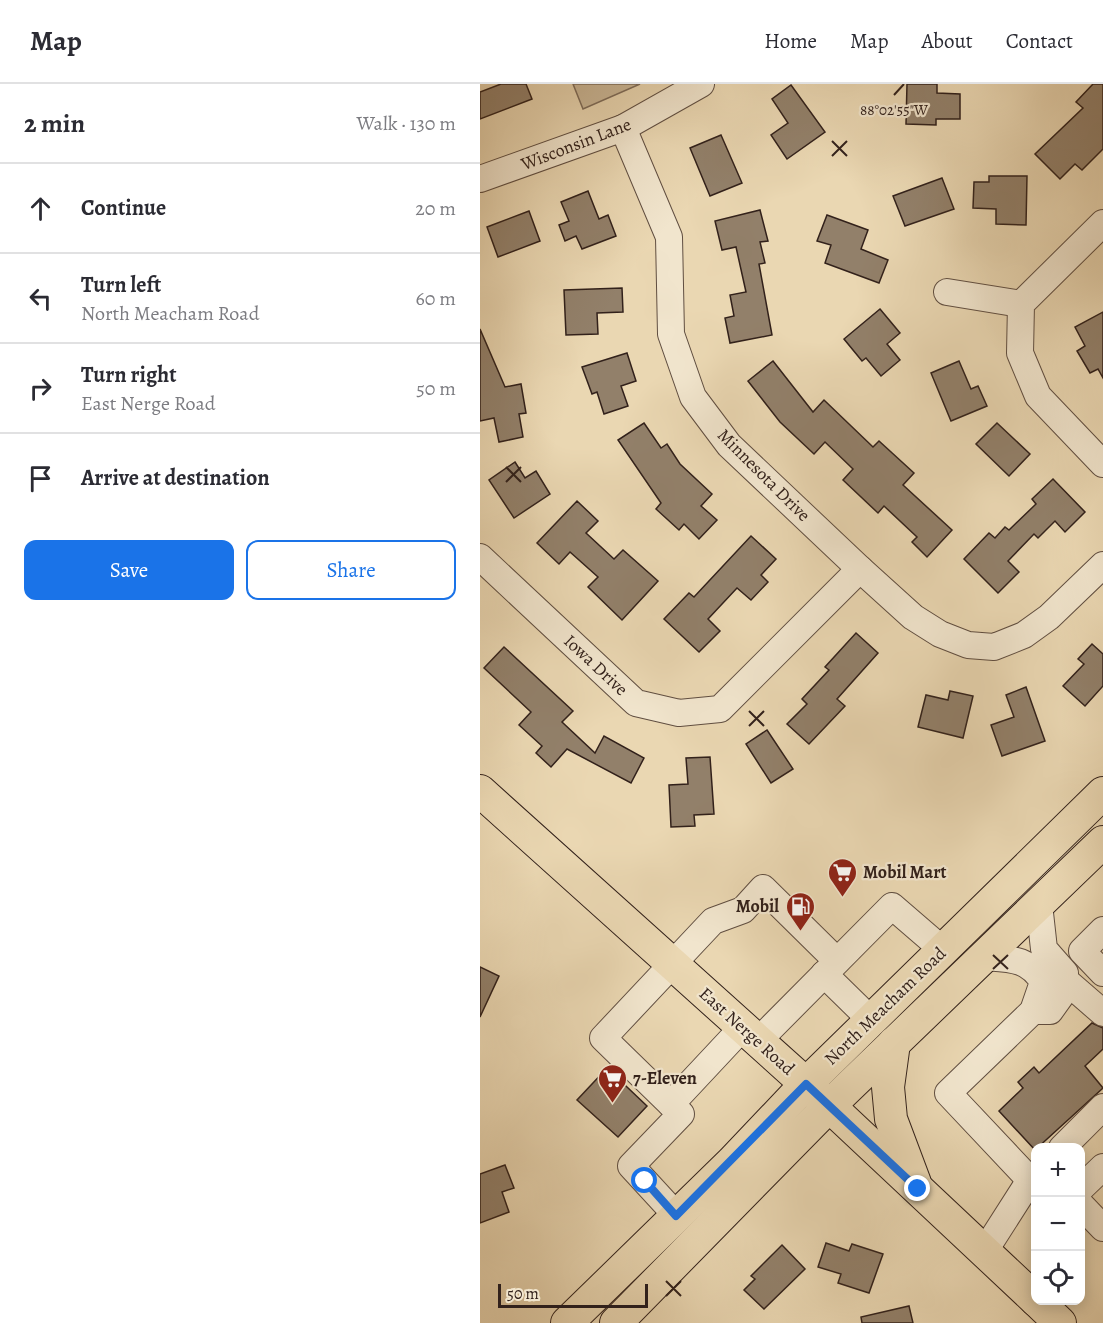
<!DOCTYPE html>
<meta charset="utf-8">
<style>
body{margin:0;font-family:Alegreya,serif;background:#f2f2f3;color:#2b2b33}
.controls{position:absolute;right:18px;bottom:18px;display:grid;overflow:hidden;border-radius:12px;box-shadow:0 3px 15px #0003}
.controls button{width:54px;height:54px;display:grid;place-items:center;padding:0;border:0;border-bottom:2px solid #e1e1e2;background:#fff;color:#2b2b33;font:30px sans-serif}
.scale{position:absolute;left:18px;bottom:15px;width:150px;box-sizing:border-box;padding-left:6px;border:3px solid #32211b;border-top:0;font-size:16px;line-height:21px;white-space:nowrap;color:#32211b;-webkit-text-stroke:4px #f1e5cd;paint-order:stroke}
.stop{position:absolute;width:18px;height:18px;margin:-14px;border:4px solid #1a73e8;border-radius:50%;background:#fff}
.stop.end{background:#1a73e8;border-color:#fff;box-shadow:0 2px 6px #0008}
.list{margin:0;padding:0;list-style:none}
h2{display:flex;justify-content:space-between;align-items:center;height:78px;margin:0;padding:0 24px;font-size:26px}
h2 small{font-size:20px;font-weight:400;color:#7c7c81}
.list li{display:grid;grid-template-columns:39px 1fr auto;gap:18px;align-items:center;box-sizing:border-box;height:90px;padding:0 24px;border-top:2px solid #e1e1e2}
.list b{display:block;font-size:22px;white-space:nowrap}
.list p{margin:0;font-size:20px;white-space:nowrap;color:#7c7c81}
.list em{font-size:20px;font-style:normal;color:#7c7c81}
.actions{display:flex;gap:12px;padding:18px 24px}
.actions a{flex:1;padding:14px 0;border:2px solid #1a73e8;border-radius:12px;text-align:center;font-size:21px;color:#1a73e8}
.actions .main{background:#1a73e8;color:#fff}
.icon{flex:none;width:33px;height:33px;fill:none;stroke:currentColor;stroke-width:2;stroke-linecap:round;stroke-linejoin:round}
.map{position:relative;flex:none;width:623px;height:1239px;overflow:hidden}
header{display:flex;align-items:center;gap:36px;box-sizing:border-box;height:84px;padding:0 30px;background:#fff;border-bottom:2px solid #e1e1e2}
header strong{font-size:28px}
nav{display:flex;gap:33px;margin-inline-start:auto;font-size:21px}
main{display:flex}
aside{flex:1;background:#fff}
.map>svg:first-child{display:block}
</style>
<header>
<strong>Map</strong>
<nav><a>Home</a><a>Map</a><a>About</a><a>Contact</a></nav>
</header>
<main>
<aside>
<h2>2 min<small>Walk · 130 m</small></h2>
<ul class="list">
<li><svg class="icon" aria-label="ahead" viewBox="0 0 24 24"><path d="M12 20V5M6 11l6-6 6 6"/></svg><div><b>Continue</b></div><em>20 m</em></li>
<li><svg class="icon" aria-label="left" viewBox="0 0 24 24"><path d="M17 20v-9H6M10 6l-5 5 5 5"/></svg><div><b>Turn left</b><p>North Meacham Road</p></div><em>60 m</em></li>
<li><svg class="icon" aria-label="right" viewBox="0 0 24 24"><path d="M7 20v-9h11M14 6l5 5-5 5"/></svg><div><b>Turn right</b><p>East Nerge Road</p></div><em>50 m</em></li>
<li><svg class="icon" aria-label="arrive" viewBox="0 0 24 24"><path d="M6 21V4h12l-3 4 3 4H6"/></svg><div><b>Arrive at destination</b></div></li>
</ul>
<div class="actions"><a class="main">Save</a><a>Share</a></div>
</aside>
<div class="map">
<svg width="623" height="1239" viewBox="0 0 623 1239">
<rect width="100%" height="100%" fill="#ead7b2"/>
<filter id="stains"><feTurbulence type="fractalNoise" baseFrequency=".00333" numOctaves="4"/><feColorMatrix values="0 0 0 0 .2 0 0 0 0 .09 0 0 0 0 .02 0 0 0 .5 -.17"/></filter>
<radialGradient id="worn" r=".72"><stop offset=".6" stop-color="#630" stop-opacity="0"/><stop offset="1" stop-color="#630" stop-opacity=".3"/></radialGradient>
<path fill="#cbb898" stroke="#7e6c5a" stroke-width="1.5" d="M93,0H160L103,25Z"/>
<g fill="#92806a" stroke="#32211b" stroke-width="1.5">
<path d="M21,0H46L52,15L0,35V8Z"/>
<path d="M427,0H457V9L480,10V35H456V41L426,40Z"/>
<path d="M613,0H623V65L602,86L595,80L580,95L555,70L603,24L596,18Z"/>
<path d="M311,1L345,48L307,75L291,51L308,39L292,15Z"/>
<path d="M241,51L262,99L230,112L210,64Z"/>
<path d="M509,92H547L546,141L516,140V125L493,124L494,98H509Z"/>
<path d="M462,94L474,125L425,142L413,112Z"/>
<path d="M108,107L119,135L128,131L136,152L102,165L96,152L85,157L79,141L89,137L81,118Z"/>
<path d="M280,126L288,157L280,158L285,179L279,180L292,251L250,259L245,234L254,232L250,211L266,208L256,163L242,166L235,137Z"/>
<path d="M49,127L60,157L18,173L7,143Z"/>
<path d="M347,131L388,146L381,165L408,176L399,199L345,179L351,161L337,157Z"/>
<path d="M142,204L143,228L117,229L118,250L86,251L84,206Z"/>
<path d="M400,225L420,249L407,260L420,276L401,292L386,274L382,277L364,255Z"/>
<path d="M623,228V294L618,285L610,289L597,267L605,262L595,243Z"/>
<path d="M0,245L25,303L41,300L46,329L39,330L43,353L19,358L14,334L0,337Z"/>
<path d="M147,269L156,297L141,302L148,322L124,330L117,308L112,310L102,283Z"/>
<path d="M293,277L333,328L344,316L393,363L399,357L434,389L423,401L472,446L447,473L432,458L437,453L404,422L398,429L363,396L373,385L345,358L334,370L300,338L268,297Z"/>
<path d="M479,277L491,305L498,302L507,322L471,337L451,289Z"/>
<path d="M164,339L181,364L187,360L200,380L232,410L221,422L237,436L219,455L204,440L199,446L176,425L181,419L138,356Z"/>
<path d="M517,339L550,370L529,392L496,360Z"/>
<path d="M35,378L45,394L56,387L70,410L34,434L9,396Z"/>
<path d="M573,395L605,428L585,448L575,437L558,454L554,450L528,477L539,488L518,509L484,475L509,449L515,454L525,443L529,446L556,420L552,415Z"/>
<path d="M97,417L118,437L106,449L134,475L143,466L178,497L142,536L108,503L118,493L90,468L79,480L57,459Z"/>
<path d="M271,452L296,475L281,491L288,498L271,516L257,504L228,535L240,547L219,568L184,535L209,509L214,513Z"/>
<path d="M376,549L398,569L357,615L365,622L329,660L307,640L327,620L322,615L349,586L345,583Z"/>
<path d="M612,560L623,570V602L605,622L583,602L604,580L598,575Z"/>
<path d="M24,563L93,627L82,638L115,669L124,652L164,674L151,699L87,665L71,683L56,669L62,662L39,641L51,628L4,584Z"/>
<path d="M546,603L565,657L522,672L511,641L534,633L526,611Z"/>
<path d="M470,607L493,612L483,654L438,643L446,611L468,616Z"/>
<path d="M287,646L313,685L291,699L266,660Z"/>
<path d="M230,673L234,730L214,731L215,742L191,743L189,701L208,700L206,674Z"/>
<path d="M0,883L19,892L0,933Z"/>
<path d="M612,939L623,944V965L605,982L623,1004L555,1066L519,1027L543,1004L538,998L554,983L559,989Z"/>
<path d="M127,984L167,1022L138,1053L97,1016Z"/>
<path d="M25,1081L34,1104L22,1108L29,1128L0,1139V1090Z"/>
<path d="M346,1159L369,1167L372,1160L403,1170L389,1209L358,1199L361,1190L338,1183Z"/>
<path d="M302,1161L325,1185L284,1225L264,1206L275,1195L271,1192Z"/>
<path d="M429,1222L433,1239H382L381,1233Z"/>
</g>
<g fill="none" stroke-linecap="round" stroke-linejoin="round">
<defs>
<g id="minor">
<path d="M143,44L189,153L191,250L213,313L249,361L380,485L433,533L460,550L488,561L514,563L544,551L569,533L623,481"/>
<path d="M0,95L143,44L221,0"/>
<path d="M623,139L541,220L540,269L558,312L623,380"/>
<path d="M467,208L541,220"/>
<path d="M0,473L156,619L199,629L240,625L380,485"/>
<path d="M623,846L602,867L623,889"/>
<path d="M504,873C530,875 549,874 563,898L553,927L468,1009L550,1096L556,1090"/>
<path d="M344,890L391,936"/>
<path d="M585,896L623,929"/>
<path d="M553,927H570L585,906V889L564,865L559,820"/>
<path d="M278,957L412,822L463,866"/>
<path d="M191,1020L263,943"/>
<path d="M582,1064L623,1023"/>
<path d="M600,1105L623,1083"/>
<path d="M600,1120L623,1144"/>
<path d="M197,1132L151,1082L201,1030L123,954L233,837L263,826L283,804L357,877"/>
<path d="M504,1168L550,1096"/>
</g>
<g id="major">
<path d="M0,707L326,1000L556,1216"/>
<path d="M414,959L408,1003L411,1035L435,1099"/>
<path d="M556,1216L580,1239"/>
<path d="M87,1239L252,1078L326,1000L623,709"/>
<path d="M136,1239L349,1022L623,758"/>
</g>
</defs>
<use href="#minor" stroke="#604e41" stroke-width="28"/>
<use href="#major" stroke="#32211b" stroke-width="34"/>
<use href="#minor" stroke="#f1e5cd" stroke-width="26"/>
<use href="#major" stroke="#ead7b2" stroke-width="32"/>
</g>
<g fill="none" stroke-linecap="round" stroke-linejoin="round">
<path stroke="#1a73e8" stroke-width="8" d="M165,1097L196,1132L326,1000L438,1105"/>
</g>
<path fill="none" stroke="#32211b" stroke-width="2" d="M414,11L424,0M352,57L367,72M352,72L367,57M26,383L41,398M26,398L41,383M269,627L284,642M269,642L284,627M513,871L528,885M513,885L528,871M186,1197L201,1212M186,1212L201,1197"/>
<defs>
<symbol id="supermarket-pin" viewBox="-11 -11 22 30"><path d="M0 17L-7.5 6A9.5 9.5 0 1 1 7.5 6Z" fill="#8f2418" stroke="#f1e5cd"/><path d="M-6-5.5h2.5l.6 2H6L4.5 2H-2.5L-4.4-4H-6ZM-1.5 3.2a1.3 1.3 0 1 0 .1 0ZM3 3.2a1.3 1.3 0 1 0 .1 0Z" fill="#fff"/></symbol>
<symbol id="fuel-pin" viewBox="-11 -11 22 30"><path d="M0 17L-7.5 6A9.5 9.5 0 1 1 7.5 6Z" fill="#8f2418" stroke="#f1e5cd"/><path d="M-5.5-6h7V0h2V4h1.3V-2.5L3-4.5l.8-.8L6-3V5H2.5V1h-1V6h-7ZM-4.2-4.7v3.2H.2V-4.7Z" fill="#fff"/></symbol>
</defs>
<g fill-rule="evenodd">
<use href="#supermarket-pin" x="346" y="772" width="33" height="45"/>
<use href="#fuel-pin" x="304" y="806" width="33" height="45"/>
<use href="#supermarket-pin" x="116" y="978" width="33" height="45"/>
</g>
<g text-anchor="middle" stroke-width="4.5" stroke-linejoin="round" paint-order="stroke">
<g font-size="18" fill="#32211b" stroke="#f1e5cd">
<text transform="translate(96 60) rotate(-21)" y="6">Wisconsin Lane</text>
<text transform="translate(284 391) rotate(45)" y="6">Minnesota Drive</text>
<text transform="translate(116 581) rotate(43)" y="6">Iowa Drive</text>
<text transform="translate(405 922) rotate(-44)" y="6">North Meacham Road</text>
<text transform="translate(267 947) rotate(42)" y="6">East Nerge Road</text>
</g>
<g font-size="18" font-weight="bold" fill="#32211b" stroke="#f1e5cd" text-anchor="start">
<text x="383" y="794">Mobil Mart</text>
<text x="299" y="828" text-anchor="end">Mobil</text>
<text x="153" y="1000">7-Eleven</text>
</g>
</g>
<g font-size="15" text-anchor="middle" fill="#32211b" stroke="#f1e5cd" stroke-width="4.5" stroke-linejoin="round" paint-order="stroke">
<text x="414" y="31">88°02'55"W</text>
</g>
<rect width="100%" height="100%" filter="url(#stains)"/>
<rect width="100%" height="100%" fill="url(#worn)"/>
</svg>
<div class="controls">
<button>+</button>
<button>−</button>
<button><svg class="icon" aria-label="locate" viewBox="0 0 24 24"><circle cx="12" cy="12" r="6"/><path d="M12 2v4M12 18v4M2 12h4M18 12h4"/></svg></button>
</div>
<div class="scale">50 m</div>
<div class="stop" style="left:165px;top:1097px"></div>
<div class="stop end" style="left:438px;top:1105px"></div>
</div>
</main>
